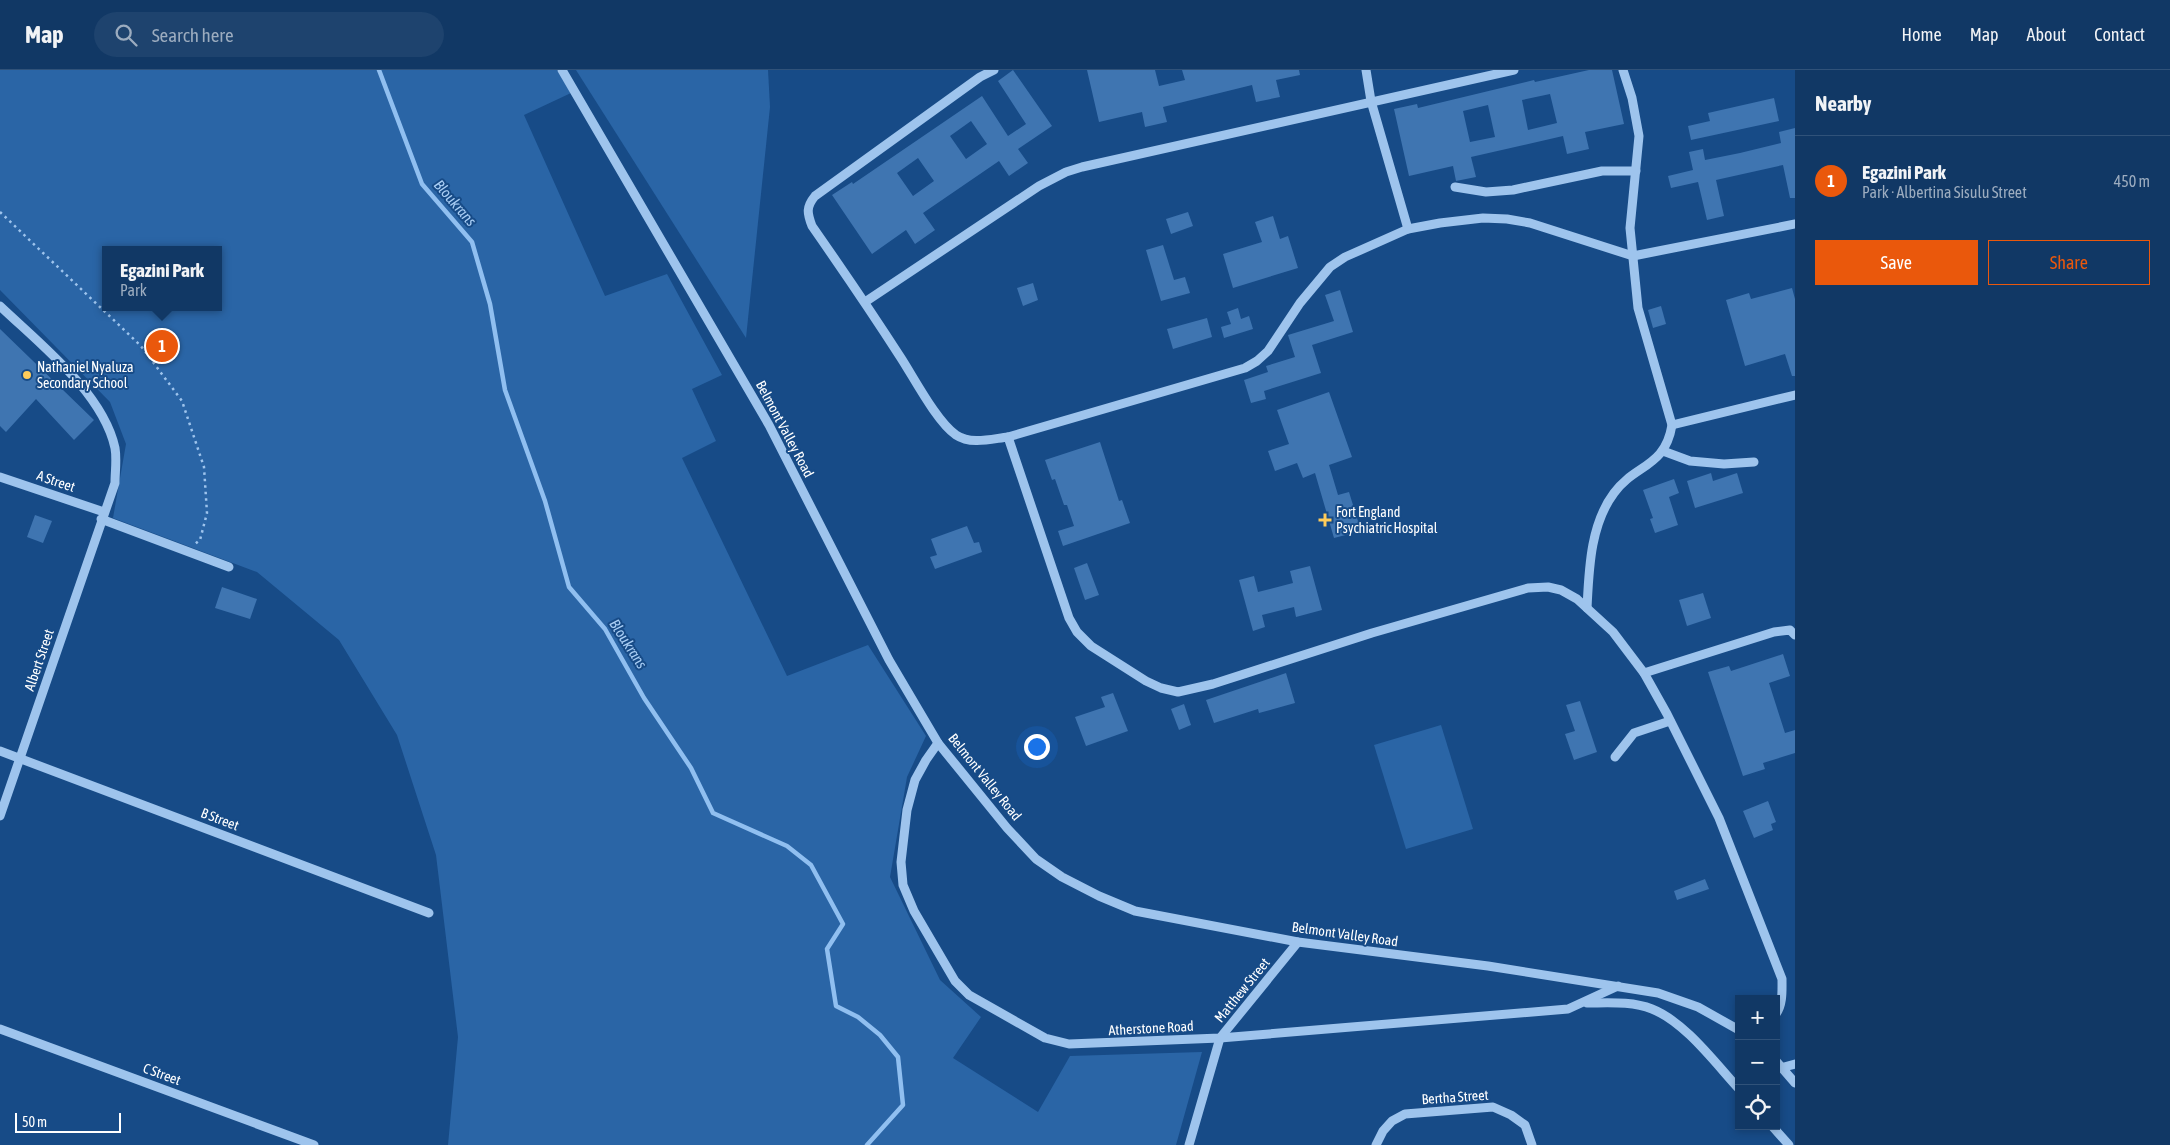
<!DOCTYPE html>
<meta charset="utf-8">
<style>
body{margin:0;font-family:"Asap Condensed",sans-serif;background:#1e436e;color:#f1f3f6}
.controls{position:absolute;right:15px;bottom:15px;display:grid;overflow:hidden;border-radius:0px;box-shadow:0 2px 8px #0003}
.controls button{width:45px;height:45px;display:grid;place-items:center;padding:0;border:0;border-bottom:1px solid #305279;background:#113865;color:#f1f3f6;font:25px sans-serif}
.scale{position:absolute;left:15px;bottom:12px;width:106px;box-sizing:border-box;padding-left:5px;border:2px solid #fff;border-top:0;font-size:14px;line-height:18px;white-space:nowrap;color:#fff;-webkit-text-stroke:4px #174b87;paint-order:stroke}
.you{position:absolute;left:1036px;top:676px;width:18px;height:18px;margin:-12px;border:4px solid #fff;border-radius:50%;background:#1a73e8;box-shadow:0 0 0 8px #1a73e833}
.badge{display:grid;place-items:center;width:32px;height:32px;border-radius:50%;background:#ea580c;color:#fff;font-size:16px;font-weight:700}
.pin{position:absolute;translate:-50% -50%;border:2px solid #fff;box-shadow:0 1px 5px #0006}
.popup{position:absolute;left:102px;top:176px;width:120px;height:65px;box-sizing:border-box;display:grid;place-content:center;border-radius:0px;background:#113865;filter:drop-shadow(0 1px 4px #0005);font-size:16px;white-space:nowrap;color:#9cacbf}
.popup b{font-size:19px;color:#f1f3f6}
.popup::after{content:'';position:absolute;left:50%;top:100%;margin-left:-10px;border:10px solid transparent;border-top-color:#113865}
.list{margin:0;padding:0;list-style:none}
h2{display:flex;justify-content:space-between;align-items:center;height:65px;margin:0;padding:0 20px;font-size:21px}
h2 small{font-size:16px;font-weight:400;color:#9cacbf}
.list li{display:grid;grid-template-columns:32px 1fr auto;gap:15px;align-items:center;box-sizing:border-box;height:90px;padding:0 20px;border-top:1px solid #305279}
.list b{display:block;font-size:19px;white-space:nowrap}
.list p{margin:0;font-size:16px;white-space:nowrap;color:#9cacbf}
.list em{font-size:16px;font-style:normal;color:#9cacbf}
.actions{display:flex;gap:10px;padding:15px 20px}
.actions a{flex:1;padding:11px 0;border:1px solid #ea580c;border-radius:0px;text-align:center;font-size:18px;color:#ea580c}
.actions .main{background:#ea580c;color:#fff}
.icon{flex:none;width:28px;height:28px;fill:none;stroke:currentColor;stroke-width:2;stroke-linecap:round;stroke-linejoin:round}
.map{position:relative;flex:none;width:1795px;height:1075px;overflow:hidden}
header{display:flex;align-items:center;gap:30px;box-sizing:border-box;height:70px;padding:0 25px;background:#113865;border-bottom:1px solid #305279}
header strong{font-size:24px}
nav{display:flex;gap:28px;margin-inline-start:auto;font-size:18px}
.search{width:350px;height:45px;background:#1e436e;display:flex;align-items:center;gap:12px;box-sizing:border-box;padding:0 18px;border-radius:28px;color:#9cacbf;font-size:19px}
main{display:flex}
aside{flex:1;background:#113865}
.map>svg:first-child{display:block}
</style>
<header>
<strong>Map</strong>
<div class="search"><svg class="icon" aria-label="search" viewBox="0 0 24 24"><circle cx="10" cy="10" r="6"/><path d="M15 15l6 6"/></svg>Search here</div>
<nav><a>Home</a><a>Map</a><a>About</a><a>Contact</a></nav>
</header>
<main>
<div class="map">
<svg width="1795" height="1075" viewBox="0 0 1795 1075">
<rect width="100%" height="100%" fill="#174b87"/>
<g fill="#2a65a6" fill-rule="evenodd">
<path d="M0,0H557L571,23L524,45L605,226L667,204L722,305L692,319L716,371L682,388L787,606L868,575L926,666L907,707L890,807L940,910L981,947L953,988L1038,1042L1070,986L1202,982L1176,1075H448L458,967L436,785L397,665L339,570L257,502L113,448L126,374L110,332L0,220ZM106,180H218V237H106Z"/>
<path d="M576,0H768L770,37L746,268Z"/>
<path d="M1441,655L1473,759L1406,779L1374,675Z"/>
</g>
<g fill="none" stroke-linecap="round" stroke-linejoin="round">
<path stroke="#90bff0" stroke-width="4.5" d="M379,0L422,114L472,172L490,234L505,320L545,431L569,517L605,559L644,628L691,698L713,743L787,776L811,795L843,854L827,879L836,936L858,947L880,965L898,987L903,1035L867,1075"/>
</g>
<g fill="#3f75b1" fill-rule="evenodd">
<path d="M1013,0L1052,56L1018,79L1028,93L1009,106L999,91L923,143L935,160L915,174L906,160L872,184L832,125L852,112L853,114L982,26L1008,66L1026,54L998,11ZM971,51L987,74L966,89L950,66ZM918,88L934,111L913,126L897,103Z"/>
<path d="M1087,0H1155L1159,16L1185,10L1182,0H1299L1300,5L1276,10L1280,27L1256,32L1252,15L1163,37L1167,52L1145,57L1142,42L1099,52Z"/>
<path d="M1589,0H1612L1624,54L1585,62L1589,79L1567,84L1563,66L1471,87L1476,107L1456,111L1453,96L1409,106L1394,39L1417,34L1418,38L1534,10L1535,12ZM1550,24L1557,53L1528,60L1522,30ZM1488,35L1495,67L1470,72L1463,41Z"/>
<path d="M1774,28L1779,51L1691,70L1688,56L1710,51L1708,43Z"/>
<path d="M1795,58V128H1790L1783,95L1716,110L1724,146L1707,150L1698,112L1671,118L1668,106L1693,100L1689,82L1703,79L1705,90L1740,83L1781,73L1779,62Z"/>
<path d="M1188,142L1193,156L1171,164L1166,149Z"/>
<path d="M1273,146L1280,169L1288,166L1298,198L1233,218L1223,184L1262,172L1255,152Z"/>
<path d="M1163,175L1174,210L1185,207L1190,223L1161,231L1146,180Z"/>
<path d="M1033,213L1038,230L1023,236L1017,218Z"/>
<path d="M1792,218L1795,229V306H1792L1785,284L1745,296L1726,230L1749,223L1751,229Z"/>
<path d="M1340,220L1353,262L1312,275L1321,303L1264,321L1266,329L1251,333L1244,310L1268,302L1266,296L1295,287L1288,265L1334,251L1325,225Z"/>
<path d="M1661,236L1666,254L1653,258L1648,240Z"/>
<path d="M1238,238L1241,249L1249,246L1253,259L1224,268L1221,257L1231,254L1227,242Z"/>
<path d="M1207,248L1212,267L1173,279L1167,259Z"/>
<path d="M0,259L94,350L74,370L36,329L6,362L0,356Z"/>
<path d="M1329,322L1352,387L1329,395L1338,425L1349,422L1361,461L1334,468L1315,403L1303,408L1297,393L1275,401L1268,381L1289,374L1277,340Z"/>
<path d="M1100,372L1119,431L1122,430L1130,453L1063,476L1058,461L1074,456L1067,435H1064L1055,409L1052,410L1045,390Z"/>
<path d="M1711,403L1713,411L1737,403L1743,423L1695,438L1687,411Z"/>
<path d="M1674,409L1679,423L1669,427L1678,455L1655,463L1650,449L1653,448L1643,420Z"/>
<path d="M35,445L52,451L43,473L27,467Z"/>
<path d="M967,456L974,473L979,472L982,482L935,499L930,487L937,485L931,469Z"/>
<path d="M1087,493L1099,525L1085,530L1074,498Z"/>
<path d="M1310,496L1322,540L1296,547L1294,537L1262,545L1265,557L1253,561L1239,510L1254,506L1258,522L1293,513L1290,501Z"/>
<path d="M222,517L257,529L250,549L215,538Z"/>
<path d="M1703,523L1711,548L1687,556L1679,530Z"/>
<path d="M1783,584L1790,606L1769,613L1785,663L1795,660V683L1763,693L1765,699L1743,706L1708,602L1729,596L1731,601Z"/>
<path d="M1286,603L1295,633L1259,643L1258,639L1214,653L1206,630Z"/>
<path d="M1113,623L1128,661L1086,676L1075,647L1105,637L1101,627Z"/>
<path d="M1580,631L1597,682L1574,690L1565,664L1575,661L1566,635Z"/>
<path d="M1184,634L1191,655L1179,660L1171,639Z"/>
<path d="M1768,731L1776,752L1771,754L1773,760L1754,768L1743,741Z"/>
<path d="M1705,809L1709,819L1677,830L1674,821Z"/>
</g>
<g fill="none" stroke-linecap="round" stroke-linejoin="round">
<path stroke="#9ec4ed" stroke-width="2.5" stroke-dasharray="2.5 4" stroke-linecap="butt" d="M0,142L141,276L182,331L204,397L207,443L200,470L195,474"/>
<g stroke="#9ec4ed" stroke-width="9">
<path d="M562,0L769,355L889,590L938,673L1007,758L1036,789L1062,807L1099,826L1135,841L1298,872L1488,896L1658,923L1698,937L1739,960"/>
<path d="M994,0L980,7L815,126C806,137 807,143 812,156C842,199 872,243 901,288C914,308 937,352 956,365C971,375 991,369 1008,367L1245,298L1257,291L1268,281L1300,233L1330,197L1345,187L1408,159L1440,153L1483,148L1507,149L1530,153L1633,186L1795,154"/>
<path d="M1366,0L1371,31L1408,159"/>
<path d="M1455,117L1486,122L1513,120L1602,101H1636"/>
<path d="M865,232L1039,116L1066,102L1082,97L1514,0"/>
<path d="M0,236C40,274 103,323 115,378C117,389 115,402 115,413L0,746"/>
<path d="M1672,355L1795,325"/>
<path d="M1008,367L1069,548L1077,562L1091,576L1146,611L1161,618L1178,622L1213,614L1372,563L1528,518L1548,517L1561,520L1577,529L1613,562L1644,603L1667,644L1719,748L1782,909C1782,920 1783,935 1776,944"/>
<path d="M1663,381L1690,391L1724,394L1754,392"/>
<path d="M0,407L104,442"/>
<path d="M101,449L229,497"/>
<path d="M1587,538C1589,500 1590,455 1614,423C1635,394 1665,398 1672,355L1638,238L1630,158L1639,66L1632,28L1623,0"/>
<path d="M1644,603L1774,562L1790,560L1795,565"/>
<path d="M938,673L926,690L915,710L907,740L901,792L903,815L914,841L955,911L969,925L1045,968L1069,974L1220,968L1568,939L1618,916"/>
<path d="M0,681L429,843"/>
<path d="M1615,687L1634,663L1670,651"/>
<path d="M1587,933C1608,933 1632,931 1652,939C1685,952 1715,993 1739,1019"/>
<path d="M0,959L314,1075"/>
<path d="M1776,991L1795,1013"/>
<path d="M1784,997L1795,994"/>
<path d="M1772,1056L1789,1075"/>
<path d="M1189,1075L1220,968L1298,872"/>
<path d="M1376,1075L1383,1061L1392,1051L1405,1044L1493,1037L1511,1045L1525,1055L1532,1075"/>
</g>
</g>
<g fill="#ffcc5a" stroke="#174b87" stroke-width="2">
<circle cx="27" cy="305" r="5"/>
<path d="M1322.5 442.5h5v5h5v5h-5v5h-5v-5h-5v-5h5z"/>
</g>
<g text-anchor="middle" stroke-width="4" stroke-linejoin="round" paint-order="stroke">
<g font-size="14" fill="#fff" stroke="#174b87" text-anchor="start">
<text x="37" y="302">Nathaniel Nyaluza<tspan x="37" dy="16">Secondary School</tspan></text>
<text x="1336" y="447">Fort England<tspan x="1336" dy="16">Psychiatric Hospital</tspan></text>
</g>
<g font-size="14" fill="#fff" stroke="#174b87">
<text transform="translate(785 359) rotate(62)" y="5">Belmont Valley Road</text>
<text transform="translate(56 411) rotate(19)" y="5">A Street</text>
<text transform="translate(39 590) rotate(-71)" y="5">Albert Street</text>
<text transform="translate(985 707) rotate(51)" y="5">Belmont Valley Road</text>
<text transform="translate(220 749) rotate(21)" y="5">B Street</text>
<text transform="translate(1345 864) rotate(8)" y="5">Belmont Valley Road</text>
<text transform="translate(1242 920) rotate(-51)" y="5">Matthew Street</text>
<text transform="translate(1151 958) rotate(-3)" y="5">Atherstone Road</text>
<text transform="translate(162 1004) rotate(20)" y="5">C Street</text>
<text transform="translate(1455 1027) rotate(-4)" y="5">Bertha Street</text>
</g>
<g font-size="15" font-style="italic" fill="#a9cef5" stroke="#174b87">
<text transform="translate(455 133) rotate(49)" y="5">Bloukrans</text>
<text transform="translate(628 574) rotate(57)" y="5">Bloukrans</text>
</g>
</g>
</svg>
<div class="controls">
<button>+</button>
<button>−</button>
<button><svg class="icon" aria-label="locate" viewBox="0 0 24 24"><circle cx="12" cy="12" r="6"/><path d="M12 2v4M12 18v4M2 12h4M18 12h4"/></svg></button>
</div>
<div class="scale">50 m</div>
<div class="you"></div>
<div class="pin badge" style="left:162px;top:276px">1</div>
<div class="popup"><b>Egazini Park</b>Park</div>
</div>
<aside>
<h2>Nearby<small></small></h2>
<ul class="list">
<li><span class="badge">1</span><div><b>Egazini Park</b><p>Park · Albertina Sisulu Street</p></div><em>450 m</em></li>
</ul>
<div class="actions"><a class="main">Save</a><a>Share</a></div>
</aside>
</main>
